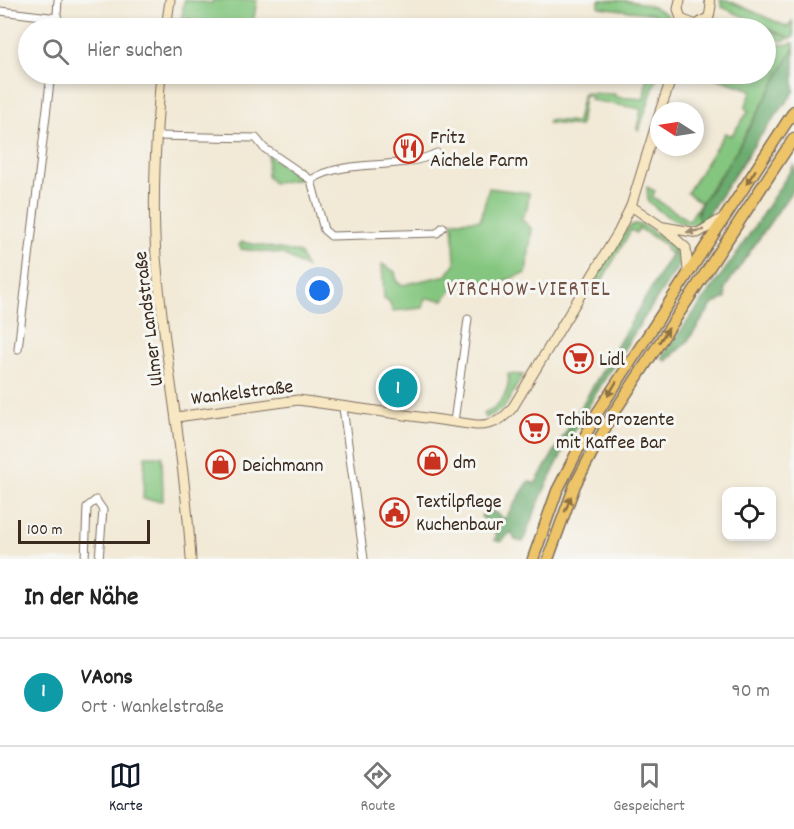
<!DOCTYPE html>
<html lang="de">
<meta charset="utf-8">
<style>
body{margin:0;font-family:Dekko,sans-serif;background:#f2f2f2;color:#222}
.controls{position:absolute;right:18px;bottom:18px;display:grid;overflow:hidden;border-radius:12px;box-shadow:0 3px 9px #0003}
.controls button{width:54px;height:54px;display:grid;place-items:center;padding:0;border:0;border-bottom:2px solid #e0e0e0;background:#fff;color:#222;font:30px sans-serif}
.compass{position:absolute;left:650px;top:102px;width:54px;height:54px;border-radius:50%;background:#fff;box-shadow:0 3px 9px #0003;rotate:282deg}
.scale{position:absolute;left:18px;bottom:15px;width:132px;box-sizing:border-box;padding-left:6px;border:3px solid #3b2a1e;border-top:0;font-size:16px;line-height:21px;white-space:nowrap;color:#3b2a1e;-webkit-text-stroke:4px #f6f6f2;paint-order:stroke}
.you{position:absolute;left:320px;top:291px;width:21px;height:21px;margin:-15px;border:4px solid #fff;border-radius:50%;background:#1a73e8;box-shadow:0 0 0 9px #1a73e833}
.badge{display:grid;place-items:center;width:39px;height:39px;border-radius:50%;background:#111827;color:#fff;font-size:20px;font-weight:700}
.pin{position:absolute;translate:-50% -50%;border:3px solid #fff;box-shadow:0 2px 6px #0006}
.list{margin:0;padding:0;list-style:none}
h2{display:flex;justify-content:space-between;align-items:center;height:78px;margin:0;padding:0 24px;font-size:26px}
h2 small{font-size:20px;font-weight:400;color:#767676}
.list li{display:grid;grid-template-columns:39px 1fr auto;gap:18px;align-items:center;box-sizing:border-box;height:108px;padding:0 24px;border-top:2px solid #e0e0e0}
.list b{display:block;font-size:22px;white-space:nowrap}
.list p{margin:0;font-size:20px;white-space:nowrap;color:#767676}
.list em{font-size:20px;font-style:normal;color:#767676}
.icon{flex:none;width:33px;height:33px;fill:none;stroke:currentColor;stroke-width:2;stroke-linecap:round;stroke-linejoin:round}
.map{position:relative;flex:none;width:794px;height:559px;overflow:hidden}
.search{position:absolute;background:#fff;box-shadow:0 3px 9px #0003;left:18px;right:18px;top:18px;height:66px;display:flex;align-items:center;gap:15px;box-sizing:border-box;padding:0 21px;border-radius:33px;color:#767676;font-size:22px}
.sheet{height:186px;background:#fff}
nav{display:flex;justify-content:space-around;align-items:center;box-sizing:border-box;height:84px;border-top:2px solid #e0e0e0;background:#fff;font-size:16px;color:#767676}
nav a{display:grid;justify-items:center;gap:3px}
nav .on{color:#111827}
.map>svg:first-child{display:block}
</style>
<div class="map">
<svg width="794" height="559" viewBox="0 0 794 559">
<rect width="100%" height="100%" fill="#f6f6f2"/>
<filter id="ink" filterUnits="userSpaceOnUse"><feTurbulence type="fractalNoise" baseFrequency=".0167" numOctaves="2"/><feDisplacementMap in="SourceGraphic" scale="12" xChannelSelector="R" yChannelSelector="G"/><feConvolveMatrix kernelMatrix="1 2 1 2 8 2 1 2 1" color-interpolation-filters="sRGB"/></filter>
<filter id="wash" filterUnits="userSpaceOnUse"><feTurbulence type="fractalNoise" baseFrequency=".008" numOctaves="4" result="noise"/><feDisplacementMap in="SourceGraphic" scale="24" xChannelSelector="R" yChannelSelector="G"/><feGaussianBlur stdDeviation="1.35" result="paint"/><feColorMatrix in="noise" values="0 0 0 0 0 0 0 0 0 0 0 0 0 0 0 0 0 1.4 0 .05"/><feComposite in="paint" operator="in"/></filter>
<g filter="url(#wash)">
<rect width="100%" height="100%" fill="#f2e9d6"/>
<g fill="#84c67f" stroke="#60784e" stroke-width="1.5">
<path d="M184,0L212,3L213,0H257L253,24H226L182,18Z"/>
<path d="M599,0C623,0 648,0 667,15L671,28H653L654,14L599,7Z"/>
<path d="M720,0H727L788,27L792,21L794,37L782,41L766,34V29L788,37L722,7Z"/>
<path d="M766,39L782,45L794,43V48C775,84 754,117 735,153C723,176 699,194 699,221L702,222C683,231 662,214 648,201L647,187L655,191L652,197L689,221L701,202L687,193L725,133L731,136L749,111L745,108L752,90L716,78L718,74H766Z"/>
<path d="M647,74H658L639,130L637,129L641,109L590,100L591,96L584,95L580,126L548,123L549,120L577,122L583,93L615,94V97L644,99Z"/>
<path d="M268,155L301,179L273,183L267,176Z"/>
<path d="M489,188L529,193L527,208L521,219L532,229L526,273L503,281V287C483,285 455,279 444,300L425,298L423,308L393,311L389,301L384,298L382,264L395,272L397,282L402,285L447,275L455,264L453,221L480,220Z"/>
<path d="M635,224L643,225L673,245L672,254L665,250L667,246L639,228L636,233L631,230L594,294L591,289C600,274 619,229 635,224Z"/>
<path d="M242,242L300,253L306,268L283,254L241,249L239,245Z"/>
<path d="M508,374L523,375L504,408L486,418L484,414C500,406 511,392 508,374Z"/>
<path d="M145,456H162L163,501L143,499Z"/>
</g>
<g fill="#6bab6e" stroke="#536a46" stroke-width="1.5">
<path d="M794,48V92L756,142L704,221H699C692,208 713,189 719,179C746,136 769,92 794,48Z"/>
<path d="M794,165V188L725,288L726,298L712,305L687,342L666,361L661,358L738,252Z"/>
<path d="M675,248L679,255L678,267C620,354 558,444 523,542L515,540L511,532L501,542L494,540L497,535L494,533L497,527L481,517L487,508L505,519L529,481L535,484Z"/>
</g>
</g>
<g filter="url(#ink)">
<g fill="none" stroke-linecap="round" stroke-linejoin="round">
<defs>
<g id="street">
<path d="M0,11L58,18"/>
<path d="M167,22L213,28"/>
<path d="M56,28L58,0"/>
<path d="M156,136L256,138L264,148L311,180C347,157 398,172 437,153"/>
<path d="M311,180L324,230L331,236L437,233L443,227"/>
<path d="M18,349L51,74"/>
<path d="M343,408L364,559"/>
<path d="M454,422L468,319"/>
<path d="M85,559L87,507L96,500L103,510L99,559"/>
</g>
<g id="secondary">
<path d="M680,0L678,9L681,19L696,25L709,17L711,6L709,0"/>
<path d="M166,28L170,0"/>
<path d="M161,74C156,134 152,195 156,256C164,357 185,457 191,559"/>
<path d="M660,111L673,74"/>
<path d="M631,206L662,227L686,248L688,271"/>
<path d="M664,227L698,233L723,218"/>
<path d="M177,417L298,400L476,425C492,426 503,420 513,407L619,231L631,206L659,115"/>
</g>
<g id="primary">
<path d="M533,559L557,491L596,415L794,111"/>
<path d="M548,559L575,485L611,417L794,138"/>
</g>
</defs>
<use href="#street" stroke="#7b6d5e" stroke-width="9"/>
<use href="#secondary" stroke="#7b6d5e" stroke-width="11"/>
<use href="#primary" stroke="#7b6d5e" stroke-width="13"/>
<use href="#street" stroke="#fff" stroke-width="7"/>
<use href="#secondary" stroke="#f8e7c3" stroke-width="9"/>
<use href="#primary" stroke="#eec469" stroke-width="10"/>
</g>
<defs><path id="oneway-solid" d="M-6-.8H1V-3.2L6.5 0L1 3.2V.8H-6Z" transform="scale(1.5)"/></defs>
<g fill="#8c6f40">
<use href="#oneway-solid" transform="translate(751 177) rotate(123)"/>
<use href="#oneway-solid" transform="translate(664 335) rotate(-56)"/>
<use href="#oneway-solid" transform="translate(612 389) rotate(121)"/>
<use href="#oneway-solid" transform="translate(568 504) rotate(-68)"/>
</g>
<use fill="#9a8870" href="#oneway-solid" transform="translate(695 231) rotate(172)"/>
</g>
<defs>
<symbol id="restaurant-ring" viewBox="-11 -11 22 22"><circle r="9.5" fill="#f6f6f2" stroke="#c8321e" stroke-width="1.5"/><path d="M-5-6h1v4h1v-4h1v4h1v-4h1v5L-1.5 .5V6h-2V.5L-5-1ZM5-6V6H3V1.5H1.5Q1.5-4 5-6Z" fill="#c8321e"/></symbol>
<symbol id="supermarket-ring" viewBox="-11 -11 22 22"><circle r="9.5" fill="#f6f6f2" stroke="#c8321e" stroke-width="1.5"/><path d="M-6-5.5h2.5l.6 2H6L4.5 2H-2.5L-4.4-4H-6ZM-1.5 3.2a1.3 1.3 0 1 0 .1 0ZM3 3.2a1.3 1.3 0 1 0 .1 0Z" fill="#c8321e"/></symbol>
<symbol id="shop-ring" viewBox="-11 -11 22 22"><circle r="9.5" fill="#f6f6f2" stroke="#c8321e" stroke-width="1.5"/><path d="M-5-2.5h2.3a2.7 3.5 0 0 1 5.4 0H5L5.5 6h-11ZM-1.5-2.5h3a1.5 2.3 0 0 0-3 0Z" fill="#c8321e"/></symbol>
<symbol id="civic-ring" viewBox="-11 -11 22 22"><circle r="9.5" fill="#f6f6f2" stroke="#c8321e" stroke-width="1.5"/><path d="M-.6-6.5H3V-4.5H.6V-3L4-1V1h2V6H-6V1h2V-1L-.6-3ZM-1.2 2.5V6h2.4V2.5Z" fill="#c8321e"/></symbol>
</defs>
<g fill-rule="evenodd">
<use href="#restaurant-ring" x="392" y="132" width="33" height="33"/>
<use href="#supermarket-ring" x="562" y="342" width="33" height="33"/>
<use href="#supermarket-ring" x="518" y="412" width="33" height="33"/>
<use href="#shop-ring" x="416" y="444" width="33" height="33"/>
<use href="#shop-ring" x="204" y="448" width="33" height="33"/>
<use href="#civic-ring" x="378" y="496" width="33" height="33"/>
</g>
<g text-anchor="middle" stroke-width="6" stroke-linejoin="round" paint-order="stroke">
<g font-size="20" fill="#3b2a1e" stroke="#f6f6f2" text-anchor="start">
<text x="430" y="143">Fritz<tspan x="430" dy="23">Aichele Farm</tspan></text>
<text x="599" y="365">Lidl</text>
<text x="556" y="425">Tchibo Prozente<tspan x="556" dy="23">mit Kaffee Bar</tspan></text>
<text x="453" y="468">dm</text>
<text x="242" y="471">Deichmann</text>
<text x="416" y="507">Textilpflege<tspan x="416" dy="23">Kuchenbaur</tspan></text>
</g>
<g font-size="20" fill="#3b2a1e" stroke="#f6f6f2">
<text transform="translate(147 319) rotate(-97)" y="7">Ulmer Landstraße</text>
<text transform="translate(242 391) rotate(-7)" y="7">Wankelstraße</text>
</g>
<g font-size="21" letter-spacing="1.5" fill="#745448" stroke="#f6f6f2">
<text x="529" y="295">VIRCHOW-VIERTEL</text>
</g>
</g>
</svg>
<div class="controls">
<button><svg class="icon" aria-label="locate" viewBox="0 0 24 24"><circle cx="12" cy="12" r="6"/><path d="M12 2v4M12 18v4M2 12h4M18 12h4"/></svg></button>
</div>
<svg class="compass" viewBox="-18 -18 36 36"><path d="M0-13l5 13h-10z" fill="#e53935"/><path d="M0 13l5-13h-10z" fill="#767676"/></svg>
<div class="scale">100 m</div>
<div class="you"></div>
<div class="pin badge" style="left:398px;top:388px;background:#0f9aa8">1</div>
<div class="search"><svg class="icon" aria-label="search" viewBox="0 0 24 24"><circle cx="10" cy="10" r="6"/><path d="M15 15l6 6"/></svg>Hier suchen</div>
</div>
<section class="sheet">
<h2>In der Nähe<small></small></h2>
<ul class="list">
<li><span class="badge" style="background:#0f9aa8">1</span><div><b>VAons</b><p>Ort · Wankelstraße</p></div><em>90 m</em></li>
</ul>
</section>
<nav>
<a class="on"><svg class="icon" aria-label="map" viewBox="0 0 24 24"><path d="M3 6l6-2 6 2 6-2v14l-6 2-6-2-6 2zM9 4v14M15 6v14"/></svg>Karte</a>
<a><svg class="icon" aria-label="directions" viewBox="0 0 24 24"><path d="M12 3l9 9-9 9-9-9zM9 14v-3h6M13 9l2 2-2 2"/></svg>Route</a>
<a><svg class="icon" aria-label="saved" viewBox="0 0 24 24"><path d="M7 4h10v16l-5-4-5 4z"/></svg>Gespeichert</a>
</nav>
